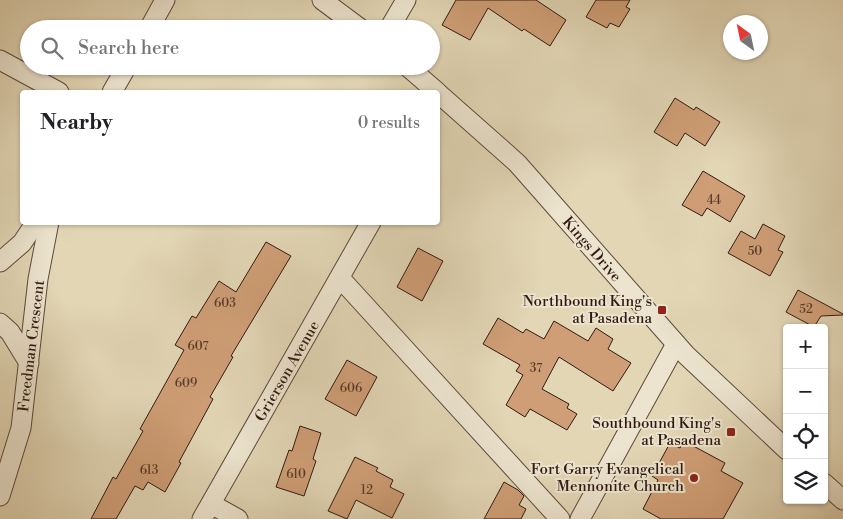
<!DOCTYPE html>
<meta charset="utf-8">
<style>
body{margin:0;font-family:"Libre Bodoni",serif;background:#f2f2f2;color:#202124}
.controls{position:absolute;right:15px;bottom:15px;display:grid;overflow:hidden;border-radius:5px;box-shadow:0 1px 4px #0004}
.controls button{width:45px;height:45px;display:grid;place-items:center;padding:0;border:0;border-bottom:1px solid #e0e0e0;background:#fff;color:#202124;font:25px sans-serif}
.compass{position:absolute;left:723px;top:15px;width:45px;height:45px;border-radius:50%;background:#fff;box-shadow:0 1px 4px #0004;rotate:327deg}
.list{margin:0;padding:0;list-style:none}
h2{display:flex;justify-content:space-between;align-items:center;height:65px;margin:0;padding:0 20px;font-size:21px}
h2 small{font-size:16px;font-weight:400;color:#757577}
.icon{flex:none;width:28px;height:28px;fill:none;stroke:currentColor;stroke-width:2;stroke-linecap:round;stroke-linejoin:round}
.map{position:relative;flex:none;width:843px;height:519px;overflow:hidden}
.search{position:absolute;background:#fff;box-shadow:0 1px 4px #0004;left:20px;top:20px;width:420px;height:55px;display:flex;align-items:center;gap:12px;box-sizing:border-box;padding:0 18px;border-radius:28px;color:#757577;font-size:19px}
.panel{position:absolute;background:#fff;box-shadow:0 1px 4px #0004;left:20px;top:90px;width:420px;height:135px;border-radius:5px}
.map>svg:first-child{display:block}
</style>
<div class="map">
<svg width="843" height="519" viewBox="0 0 843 519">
<rect width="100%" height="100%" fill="#e2d6b5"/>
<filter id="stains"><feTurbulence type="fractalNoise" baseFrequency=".004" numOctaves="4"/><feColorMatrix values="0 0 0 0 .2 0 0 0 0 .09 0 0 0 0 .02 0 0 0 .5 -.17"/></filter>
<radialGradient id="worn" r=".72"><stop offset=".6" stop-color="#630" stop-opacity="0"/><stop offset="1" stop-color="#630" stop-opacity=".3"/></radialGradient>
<g fill="#cf9e76" stroke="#301a12">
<path d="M456,0H536L566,20L550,46L524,29L522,31L488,8L470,40L442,25Z"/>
<path d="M596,0H630L626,7L630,9L619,27L610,23L607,28L586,17Z"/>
<path d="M675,98L694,110L696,107L720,122L705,146L685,133L677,146L654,132Z"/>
<path d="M703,171L745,196L730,222L707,208L702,216L682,205Z"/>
<path d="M763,224L785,236L778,250L783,252L770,276L728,253L741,231L755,239Z"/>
<path d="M266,242L291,256L231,356L233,357L210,397L213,399L179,462L181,463L165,492L148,482L143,490L135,486L116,519H91L113,477L116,479L143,431L140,429L184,350L175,345L192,316L196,318L219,281L236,292Z"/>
<path d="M418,248L443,261L422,301L397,287Z"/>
<path d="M798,290L843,314V315L821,316L814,327L786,312Z"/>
<path d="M498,318L523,333L526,329L544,339L554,321L588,341L596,328L613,339L608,349L631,363L613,391L559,357L542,389L569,404L567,408L577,414L567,430L530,409L525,417L506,405L523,375L516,371L520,365L483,344Z"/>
<path d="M347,360L377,377L356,416L325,399Z"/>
<path d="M300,426L321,433L313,459L316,461L304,496L276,487L289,450L292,451Z"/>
<path d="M684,441L725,463L721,471L743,483L723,519H661L643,509L658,480L652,476L670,443L680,448Z"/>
<path d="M355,457L378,468L376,471L393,480L390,487L404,494L392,518L356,500L347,519L328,511Z"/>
<path d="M504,482L518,490L524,496L519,505L526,509L521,519H484Z"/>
</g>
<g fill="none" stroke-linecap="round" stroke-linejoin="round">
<defs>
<g id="minor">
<path d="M322,0L361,29"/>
<path d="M149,29L165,0"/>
<path d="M389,29L406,0"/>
<path d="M0,60L59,92"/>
<path d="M407,66L437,92"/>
<path d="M112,92L127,66"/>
<path d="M438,93L517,163L686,355L787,450"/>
<path d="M0,262L22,243L36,222"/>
<path d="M340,278L560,519"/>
<path d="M0,323L10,332L29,363"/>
<path d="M824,483L843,500"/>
<path d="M0,496L21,428L38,279L49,222"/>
<path d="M211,504L238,519"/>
<path d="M202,519L371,222"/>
<path d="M580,519L676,344"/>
</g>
</defs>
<use href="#minor" stroke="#5c493b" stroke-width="21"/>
<use href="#minor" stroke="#ece4cf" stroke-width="19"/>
</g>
<g fill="#8f2418" stroke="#ece4cf" stroke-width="2">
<rect x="657" y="305" width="10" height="10" rx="2.5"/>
<rect x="726" y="427" width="10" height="10" rx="2.5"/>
<circle cx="694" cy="478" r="5"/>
</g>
<g text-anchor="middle" stroke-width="4" stroke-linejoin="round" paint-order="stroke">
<g font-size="12" fill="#583b2b">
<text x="714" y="204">44</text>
<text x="755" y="255">50</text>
<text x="225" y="307">603</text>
<text x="806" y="313">52</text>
<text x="198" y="350">607</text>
<text x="536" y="372">37</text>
<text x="186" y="387">609</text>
<text x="351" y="392">606</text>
<text x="149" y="474">613</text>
<text x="296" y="478">610</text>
<text x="367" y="494">12</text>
</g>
<g font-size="15" fill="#301a12" stroke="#ece4cf">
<text transform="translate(592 249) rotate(49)" y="5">Kings Drive</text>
<text transform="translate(31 346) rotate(-83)" y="5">Freedman Crescent</text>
<text transform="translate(287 371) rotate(-60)" y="5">Grierson Avenue</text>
</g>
<g font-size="15" fill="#301a12" stroke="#ece4cf" text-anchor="end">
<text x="652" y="306">Northbound King's<tspan x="652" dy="17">at Pasadena</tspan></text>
<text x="721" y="428">Southbound King's<tspan x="721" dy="17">at Pasadena</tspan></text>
<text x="684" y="474">Fort Garry Evangelical<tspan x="684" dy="17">Mennonite Church</tspan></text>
</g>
</g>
<rect width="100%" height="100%" filter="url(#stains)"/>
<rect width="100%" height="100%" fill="url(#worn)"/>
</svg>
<div class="controls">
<button>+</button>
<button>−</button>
<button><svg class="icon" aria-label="locate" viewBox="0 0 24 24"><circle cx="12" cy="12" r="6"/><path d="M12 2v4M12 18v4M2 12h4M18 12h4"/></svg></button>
<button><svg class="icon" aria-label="layers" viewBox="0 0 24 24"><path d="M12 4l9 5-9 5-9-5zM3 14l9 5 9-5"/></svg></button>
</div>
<svg class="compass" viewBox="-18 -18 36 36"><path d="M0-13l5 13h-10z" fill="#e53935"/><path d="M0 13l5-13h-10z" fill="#757577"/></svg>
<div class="search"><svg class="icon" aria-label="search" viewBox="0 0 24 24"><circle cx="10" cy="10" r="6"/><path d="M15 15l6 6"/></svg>Search here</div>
<section class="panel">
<h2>Nearby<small>0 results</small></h2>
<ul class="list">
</ul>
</section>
</div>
